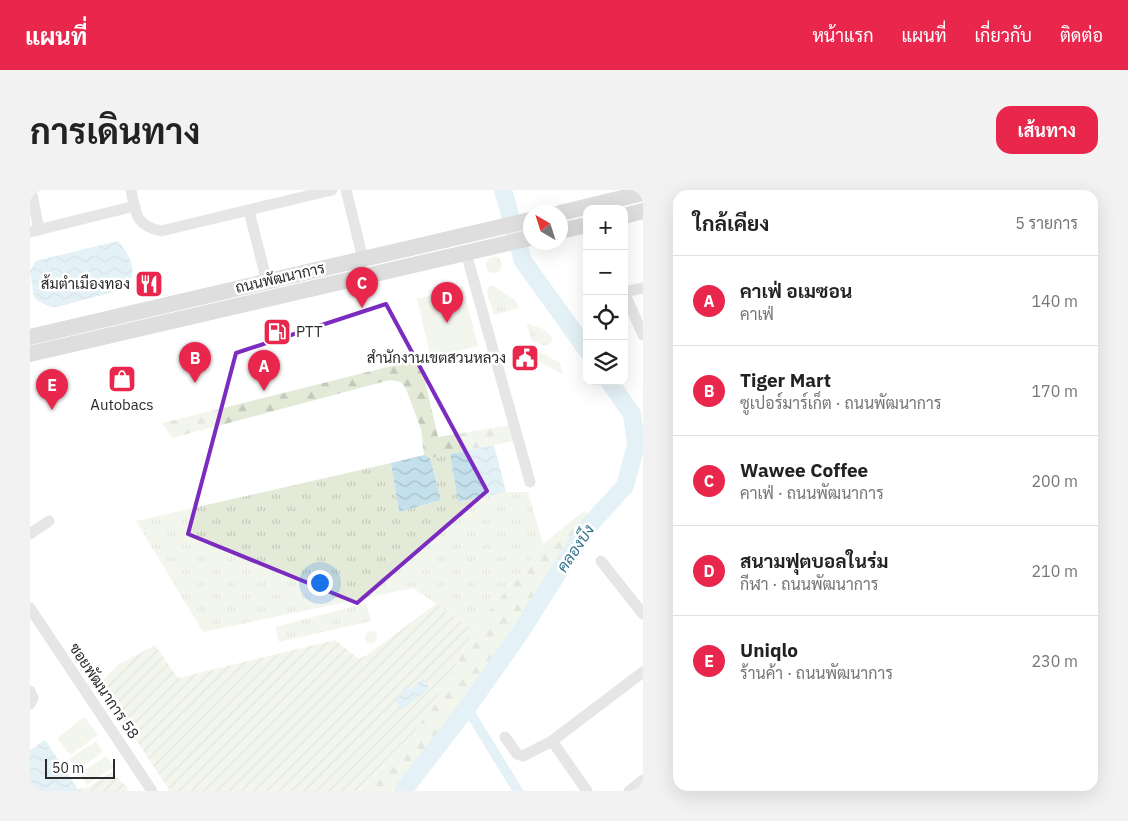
<!DOCTYPE html>
<html lang="th">
<meta charset="utf-8">
<style>
body{margin:0;font-family:"IBM Plex Sans",Sarabun,sans-serif;background:#f2f2f2;color:#222}
.controls{position:absolute;right:15px;top:15px;display:grid;overflow:hidden;border-radius:10px;box-shadow:0 5px 20px #0002}
.controls button{width:45px;height:45px;display:grid;place-items:center;padding:0;border:0;border-bottom:1px solid #e0e0e0;background:#fff;color:#222;font:25px sans-serif}
.compass{position:absolute;left:493px;top:15px;width:45px;height:45px;border-radius:50%;background:#fff;box-shadow:0 5px 20px #0002;rotate:321deg}
.scale{position:absolute;left:15px;bottom:12px;width:70px;box-sizing:border-box;padding-left:5px;border:2px solid #2b2b2b;border-top:0;font-size:14px;line-height:18px;white-space:nowrap;color:#2b2b2b;-webkit-text-stroke:4px #fff;paint-order:stroke}
.you{position:absolute;left:289px;top:392px;width:18px;height:18px;margin:-12px;border:4px solid #fff;border-radius:50%;background:#1a73e8;box-shadow:0 0 0 8px #1a73e833}
.badge{display:grid;place-items:center;width:32px;height:32px;border-radius:50%;background:#e9274c;color:#fff;font-size:16px;font-weight:700}
.pin{position:absolute;translate:-50% -41px;filter:drop-shadow(0 1px 2px #0008)}
.pin::after{content:'';position:absolute;top:26px;width:18px;height:15px;background:inherit;clip-path:polygon(0 0,100% 0,50% 100%)}
.list{margin:0;padding:0;list-style:none}
h2{display:flex;justify-content:space-between;align-items:center;height:65px;margin:0;padding:0 20px;font-size:21px}
h2 small{font-size:16px;font-weight:400;color:#767676}
.list li{display:grid;grid-template-columns:32px 1fr auto;gap:15px;align-items:center;box-sizing:border-box;height:90px;padding:0 20px;border-top:1px solid #e0e0e0}
.list b{display:block;font-size:19px;white-space:nowrap}
.list p{margin:0;font-size:16px;white-space:nowrap;color:#767676}
.list em{font-size:16px;font-style:normal;color:#767676}
.icon{flex:none;width:28px;height:28px;fill:none;stroke:currentColor;stroke-width:2;stroke-linecap:round;stroke-linejoin:round}
.map{position:relative;flex:none;width:613px;height:601px;overflow:hidden;border-radius:15px}
header{display:flex;align-items:center;gap:30px;box-sizing:border-box;height:70px;padding:0 25px;background:#e9274c;color:#fff}
header strong{font-size:24px}
nav{display:flex;gap:28px;margin-inline-start:auto;font-size:18px}
.intro{display:flex;align-items:center;justify-content:space-between;box-sizing:border-box;height:120px;padding:0 30px}
h1{margin:0;font-size:35px}
.button{padding:12px 22px;border-radius:15px;background:#e9274c;color:#fff;font-size:18px;font-weight:700}
main{display:flex;gap:30px;padding:0 30px}
aside{flex:1;background:#fff;border-radius:15px;box-shadow:0 5px 20px #0002}
.map>svg:first-child{display:block}
</style>
<header>
<strong>แผนที่</strong>
<nav><a>หน้าแรก</a><a>แผนที่</a><a>เกี่ยวกับ</a><a>ติดต่อ</a></nav>
</header>
<div class="intro"><h1>การเดินทาง</h1><a class="button">เส้นทาง</a></div>
<main>
<div class="map">
<svg width="613" height="601" viewBox="0 0 613 601">
<defs>
<pattern id="grass-tufts" width="24" height="20" patternUnits="userSpaceOnUse" patternTransform="scale(1.25)"><rect width="24" height="20" fill="#e4ead8"/><path d="M3 7l-1-3M5 7V3M7 7l1-3M15 17l-1-3M17 17v-4M19 17l1-3" fill="none" stroke="#c4c9ba"/></pattern>
<pattern id="forest-firs" width="22" height="20" patternUnits="userSpaceOnUse" patternTransform="scale(1.25)"><rect width="22" height="20" fill="#e4ead8"/><path d="M5 1l3.5 6h-7zM16 11l3.5 6h-7z" fill="#c4c9ba"/></pattern>
<pattern id="garden-furrows" width="10" height="10" patternUnits="userSpaceOnUse" patternTransform="scale(1.25)"><rect width="10" height="10" fill="#e4ead8"/><path d="M-1 1l2-2M0 10L10 0M9 11l2-2" fill="none" stroke="#c4c9ba"/></pattern>
<pattern id="water-waves" width="16" height="10" patternUnits="userSpaceOnUse" patternTransform="scale(1.25)"><rect width="16" height="10" fill="#c3e0eb"/><path d="M0 5q4-4 8 0t8 0" fill="none" stroke="#a8c0ca"/></pattern>
</defs>
<rect width="100%" height="100%" fill="#fff"/>
<g fill="url(#grass-tufts)">
<circle cx="464" cy="75" r="8"/>
<path d="M462,95L485,110L489,118L464,125L457,102L458,97Z"/>
<path d="M496,133L513,139L522,147V152L515,156L502,151Z"/>
<path d="M504,159L530,173L533,185L508,171Z"/>
<path d="M420,264L428,312L476,302H498L513,354L444,440L383,398L173,442L106,331L361,273L369,322L411,310L400,268Z"/>
<path d="M336,413L341,431L249,452L245,437Z"/>
<circle cx="341" cy="447" r="6"/>
</g>
<g fill="url(#forest-firs)">
<path d="M390,169L408,247L479,235L483,251L400,268L394,265L391,239L376,199L371,192L360,190L142,248L132,233Z"/>
<path d="M554,321L560,325C496,418 435,515 362,601H328L386,540L418,489L444,440L513,354Z"/>
</g>
<g fill="url(#garden-furrows)">
<path d="M406,414L444,440L418,489L386,540L328,601H140L69,495L88,475L125,455L148,488L305,450L329,469L337,465Z"/>
<path d="M82,582L98,598L97,601H48L46,599L57,598Z"/>
</g>
<g fill="#e4ead8">
<path d="M433,97L448,156L401,168L387,109Z"/>
<path d="M54,527L68,545L40,565L27,548Z"/>
<path d="M66,551L73,562L47,580L39,569Z"/>
<path d="M76,566L84,577L57,595L49,584Z"/>
</g>
<g fill="url(#water-waves)">
<path d="M88,51C123,94 89,102 52,110C45,112 28,118 21,117C16,116 9,111 4,108L0,81L6,71Z"/>
<path d="M464,255L476,302L428,312L420,264Z"/>
<path d="M394,265L400,268L411,310L369,322L361,273Z"/>
<path d="M393,489L400,498L372,520L365,510L375,502L373,499L377,495L380,499Z"/>
<path d="M15,550L49,601H0V560Z"/>
</g>
<g fill="none" stroke-linecap="round" stroke-linejoin="round">
<path stroke="#c3e0eb" stroke-width="10" d="M437,518L488,601"/>
<g stroke="#c3e0eb" stroke-width="18">
<path d="M473,0L493,71L557,160"/>
<path d="M373,601L437,518L490,443L555,340L595,296L606,255L602,224L579,191"/>
</g>
<g stroke="#c8c8c8" stroke-width="11">
<path d="M1,0L9,40"/>
<path d="M101,0C106,24 105,35 131,41L302,0"/>
<path d="M316,0L333,69"/>
<path d="M219,21L237,92"/>
<path d="M0,42L105,16"/>
<path d="M436,63L500,292"/>
<path d="M594,102L613,145"/>
<path d="M594,102L613,98"/>
<path d="M0,344L19,331"/>
<path d="M571,371L613,424"/>
<path d="M0,418L122,601"/>
<path d="M0,501L3,508L0,514"/>
<path d="M475,547L487,564L493,566L522,551L613,482"/>
<path d="M522,551L557,601"/>
<path d="M599,601L613,590"/>
</g>
<g stroke="#b5b5b5" stroke-width="16">
<path d="M530,23L613,3"/>
<path d="M594,26L613,21"/>
<path d="M530,41L557,35"/>
<path d="M0,147L500,30"/>
<path d="M0,164L500,48"/>
</g>
</g>
<path d="M0 0H613V601H0ZM356,114L457,301L327,413L158,344L206,163Z" fill="#fff" fill-opacity=".55" fill-rule="evenodd"/>
<path fill="none" stroke="#7b2cbf" stroke-width="4" stroke-linejoin="round" d="M356,114L457,301L327,413L158,344L206,163Z"/>
<defs>
<symbol id="restaurant-square" viewBox="-11 -11 22 22"><rect x="-9" y="-9" width="18" height="18" rx="4" fill="#e9274c" stroke="#fff"/><path d="M-5-6h1v4h1v-4h1v4h1v-4h1v5L-1.5 .5V6h-2V.5L-5-1ZM5-6V6H3V1.5H1.5Q1.5-4 5-6Z" fill="#fff"/></symbol>
<symbol id="fuel-square" viewBox="-11 -11 22 22"><rect x="-9" y="-9" width="18" height="18" rx="4" fill="#e9274c" stroke="#fff"/><path d="M-5.5-6h7V0h2V4h1.3V-2.5L3-4.5l.8-.8L6-3V5H2.5V1h-1V6h-7ZM-4.2-4.7v3.2H.2V-4.7Z" fill="#fff"/></symbol>
<symbol id="civic-square" viewBox="-11 -11 22 22"><rect x="-9" y="-9" width="18" height="18" rx="4" fill="#e9274c" stroke="#fff"/><path d="M-.6-6.5H3V-4.5H.6V-3L4-1V1h2V6H-6V1h2V-1L-.6-3ZM-1.2 2.5V6h2.4V2.5Z" fill="#fff"/></symbol>
<symbol id="shop-square" viewBox="-11 -11 22 22"><rect x="-9" y="-9" width="18" height="18" rx="4" fill="#e9274c" stroke="#fff"/><path d="M-5-2.5h2.3a2.7 3.5 0 0 1 5.4 0H5L5.5 6h-11ZM-1.5-2.5h3a1.5 2.3 0 0 0-3 0Z" fill="#fff"/></symbol>
</defs>
<g fill-rule="evenodd">
<use href="#restaurant-square" x="103" y="78" width="32" height="32"/>
<use href="#fuel-square" x="231" y="126" width="32" height="32"/>
<use href="#civic-square" x="479" y="152" width="32" height="32"/>
<use href="#shop-square" x="76" y="173" width="32" height="32"/>
</g>
<g text-anchor="middle" stroke-width="5" stroke-linejoin="round" paint-order="stroke">
<g font-size="15" fill="#2b2b2b" stroke="#fff">
<text transform="translate(250 88) rotate(-13)" y="5">ถนนพัฒนาการ</text>
<text transform="translate(74 501) rotate(56)" y="5">ซอยพัฒนาการ 58</text>
</g>
<g font-size="15" fill="#2b2b2b" stroke="#fff" text-anchor="end">
<text x="100" y="99">ส้มตำเมืองทอง</text>
<text x="266" y="147" text-anchor="start">PTT</text>
<text x="476" y="173">สำนักงานเขตสวนหลวง</text>
<text x="92" y="220" text-anchor="middle">Autobacs</text>
</g>
<g font-size="16" font-style="italic" fill="#39778e" stroke="#fff">
<text transform="translate(545 358) rotate(-56)" y="6">คลองบึง</text>
</g>
</g>
</svg>
<div class="controls">
<button>+</button>
<button>−</button>
<button><svg class="icon" aria-label="locate" viewBox="0 0 24 24"><circle cx="12" cy="12" r="6"/><path d="M12 2v4M12 18v4M2 12h4M18 12h4"/></svg></button>
<button><svg class="icon" aria-label="layers" viewBox="0 0 24 24"><path d="M12 4l9 5-9 5-9-5zM3 14l9 5 9-5"/></svg></button>
</div>
<svg class="compass" viewBox="-18 -18 36 36"><path d="M0-13l5 13h-10z" fill="#e53935"/><path d="M0 13l5-13h-10z" fill="#767676"/></svg>
<div class="scale">50 m</div>
<div class="you"></div>
<div class="pin badge" style="left:234px;top:201px">A</div>
<div class="pin badge" style="left:165px;top:193px">B</div>
<div class="pin badge" style="left:332px;top:118px">C</div>
<div class="pin badge" style="left:417px;top:133px">D</div>
<div class="pin badge" style="left:22px;top:220px">E</div>
</div>
<aside>
<h2>ใกล้เคียง<small>5 รายการ</small></h2>
<ul class="list">
<li><span class="badge">A</span><div><b>คาเฟ่ อเมซอน</b><p>คาเฟ่</p></div><em>140 m</em></li>
<li><span class="badge">B</span><div><b>Tiger Mart</b><p>ซูเปอร์มาร์เก็ต · ถนนพัฒนาการ</p></div><em>170 m</em></li>
<li><span class="badge">C</span><div><b>Wawee Coffee</b><p>คาเฟ่ · ถนนพัฒนาการ</p></div><em>200 m</em></li>
<li><span class="badge">D</span><div><b>สนามฟุตบอลในร่ม</b><p>กีฬา · ถนนพัฒนาการ</p></div><em>210 m</em></li>
<li><span class="badge">E</span><div><b>Uniqlo</b><p>ร้านค้า · ถนนพัฒนาการ</p></div><em>230 m</em></li>
</ul>
</aside>
</main>
